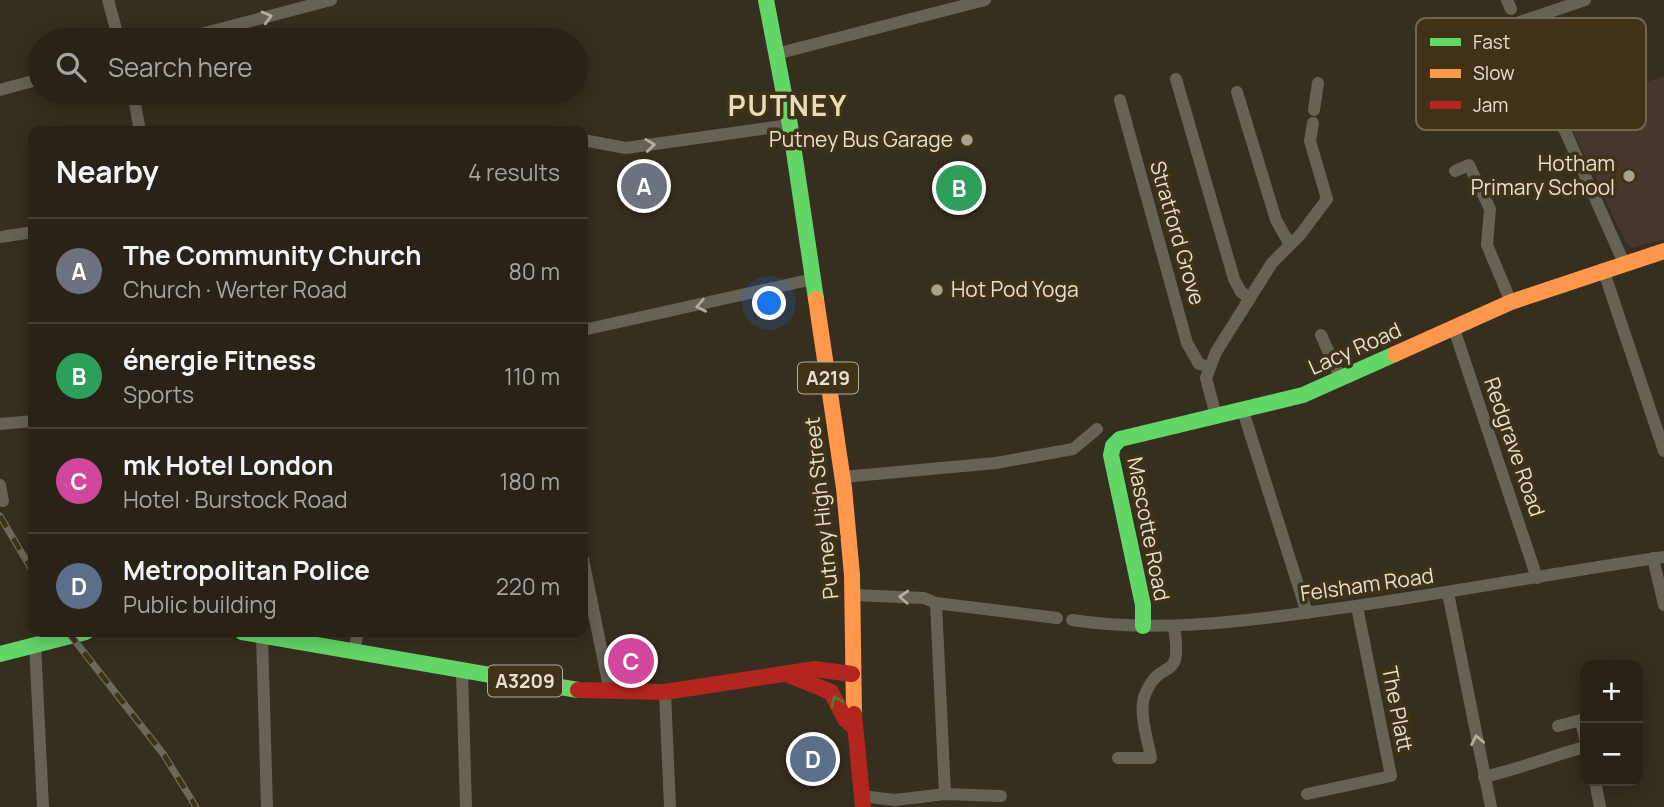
<!DOCTYPE html>
<meta charset="utf-8">
<style>
body{margin:0;font-family:Manrope,sans-serif;background:#302a20;color:#f1f3f6}
.controls{position:absolute;right:21px;bottom:21px;display:grid;overflow:hidden;border-radius:14px;box-shadow:0 4px 18px #0003}
.controls button{width:63px;height:63px;display:grid;place-items:center;padding:0;border:0;border-bottom:2px solid #443f36;background:#282217;color:#f1f3f6;font:35px sans-serif}
.you{position:absolute;left:770px;top:304px;width:24px;height:24px;margin:-18px;border:5px solid #fff;border-radius:50%;background:#1a73e8;box-shadow:0 0 0 10px #1a73e833}
.badge{display:grid;place-items:center;width:46px;height:46px;border-radius:50%;background:#a9a191;color:#fff;font-size:23px;font-weight:700}
.pin{position:absolute;translate:-50% -50%;border:4px solid #fff;box-shadow:0 2px 7px #0006}
.list{margin:0;padding:0;list-style:none}
h2{display:flex;justify-content:space-between;align-items:center;height:91px;margin:0;padding:0 28px;font-size:30px}
h2 small{font-size:23px;font-weight:400;color:#a5a4a1}
.list li{display:grid;grid-template-columns:46px 1fr auto;gap:21px;align-items:center;box-sizing:border-box;height:105px;padding:0 28px;border-top:2px solid #443f36}
.list b{display:block;font-size:26px;white-space:nowrap}
.list p{margin:0;font-size:23px;white-space:nowrap;color:#a5a4a1}
.list em{font-size:23px;font-style:normal;color:#a5a4a1}
.icon{flex:none;width:38px;height:38px;fill:none;stroke:currentColor;stroke-width:2;stroke-linecap:round;stroke-linejoin:round}
.map{position:relative;flex:none;width:1664px;height:807px;overflow:hidden}
.search{position:absolute;background:#282217;box-shadow:0 4px 18px #0003;left:28px;top:28px;width:560px;height:77px;display:flex;align-items:center;gap:18px;box-sizing:border-box;padding:0 24px;border-radius:38px;color:#a5a4a1;font-size:26px}
.panel{position:absolute;background:#282217;box-shadow:0 4px 18px #0003;left:28px;top:126px;width:560px;height:511px;border-radius:14px}
.map>svg:first-child{display:block}
</style>
<div class="map">
<svg width="1664" height="807" viewBox="0 0 1664 807">
<rect width="100%" height="100%" fill="#362e1f"/>
<path fill="#47362e" d="M1664,76V239L1632,248L1626,243L1564,112Z"/>
<g fill="none" stroke-linecap="round" stroke-linejoin="round">
<g stroke="#676256" stroke-width="12">
<path d="M108,0L119,40"/>
<path d="M1507,0L1511,9"/>
<path d="M1585,0L1517,23L1624,263"/>
<path d="M178,40L331,0"/>
<path d="M776,54L985,0"/>
<path d="M1176,79L1234,279L1241,292L1248,297"/>
<path d="M0,90L40,79"/>
<path d="M1237,92L1276,220L1289,243"/>
<path d="M133,93L140,131"/>
<path d="M1120,100L1187,343L1199,364L1210,367"/>
<path d="M1314,110L1318,83"/>
<path d="M583,140L626,148L790,125"/>
<path d="M1455,171L1469,165L1490,209L1487,245L1511,302"/>
<path d="M0,237L33,232"/>
<path d="M1603,269L1664,451"/>
<path d="M1454,329L1537,578"/>
<path d="M583,330L813,279"/>
<path d="M1321,335L1341,379"/>
<path d="M1243,411L1307,613"/>
<path d="M1216,416L1206,378L1216,352L1272,263L1300,235L1327,199L1310,141L1313,123"/>
<path d="M0,424L33,421"/>
<path d="M843,477L996,463L1073,449L1097,429"/>
<path d="M0,485L3,501"/>
<path d="M1653,558L1664,605"/>
<path d="M583,559L610,692"/>
<path d="M1448,593L1491,807"/>
<path d="M853,595L924,598L936,603L1057,618"/>
<path d="M936,603L945,794"/>
<path d="M1072,620C1152,632 1232,623 1311,612C1429,597 1546,574 1664,557"/>
<path d="M262,635L267,807"/>
<path d="M35,644L43,807"/>
<path d="M354,651L358,632"/>
<path d="M462,671L466,807"/>
<path d="M665,692L670,807"/>
<path d="M1585,718L1581,720L1585,739"/>
<path d="M1558,726L1581,720"/>
<path d="M1118,758H1151C1148,740 1137,709 1146,692C1163,655 1183,685 1174,627"/>
<path d="M1484,777C1519,769 1551,756 1585,747"/>
<path d="M1595,781L1600,807"/>
<path d="M1307,794L1391,776L1357,607"/>
<path d="M861,796L895,800L945,794L1001,796"/>
</g>
<g stroke="#63d668" stroke-width="16">
<path d="M766,0L790,125L816,299"/>
<path d="M1143,626V605L1111,455L1113,446L1120,439L1303,395L1395,354"/>
<path d="M242,632L578,690"/>
<path d="M0,654L86,632"/>
</g>
<g stroke="#ff974d" stroke-width="16">
<path d="M816,299L844,488L852,575L854,714"/>
<path d="M1395,354L1511,302L1664,251"/>
</g>
<g stroke="#b3261e" stroke-width="16">
<path d="M789,675L831,692L845,719L855,728"/>
<path d="M578,690L665,692L815,669L852,674"/>
<path d="M854,714L863,807"/>
</g>
<defs>
<g id="rail">
<path d="M0,516L33,572"/>
<path d="M68,632L164,755L196,807"/>
</g>
</defs>
<use href="#rail" stroke="#6d685e" stroke-width="7"/>
<use href="#rail" stroke="#3f3216" stroke-width="4.5" stroke-dasharray="13" stroke-linecap="butt"/>
</g>
<defs><path id="oneway-chevron" d="M-2-3.5L2.5 0L-2 3.5" fill="none" stroke-width="1.6" stroke-linecap="round" stroke-linejoin="round" transform="scale(1.75)"/></defs>
<g stroke="#b4ad9f">
<use href="#oneway-chevron" transform="translate(267 17) rotate(-15)"/>
<use href="#oneway-chevron" transform="translate(650 145) rotate(-7)"/>
<use href="#oneway-chevron" transform="translate(701 306) rotate(169)"/>
<use href="#oneway-chevron" transform="translate(904 597) rotate(-177)"/>
<use href="#oneway-chevron" transform="translate(1477 740) rotate(-101)"/>
</g>
<use stroke="#4f7c3b" href="#oneway-chevron" transform="translate(836 701) rotate(-115)"/>
<g fill="#a9a191" stroke="#3f3216" stroke-width="2.5">
<circle cx="967" cy="140" r="7"/>
<circle cx="1629" cy="176" r="7"/>
<circle cx="937" cy="290" r="7"/>
</g>
<g text-anchor="middle" stroke-width="7" stroke-linejoin="round" paint-order="stroke">
<g fill="#3f3216" stroke="#b5ab98" stroke-width="2">
<rect x="798" y="362.5" width="60" height="31" rx="5"/>
<rect x="488" y="665.5" width="74" height="31" rx="5"/>
</g>
<g font-size="19" font-weight="bold" fill="#e7dfcf">
<text x="828" y="385">A219</text>
<text x="525" y="688">A3209</text>
</g>
<g font-size="21" fill="#e7dfcf" stroke="#3f3216" text-anchor="end">
<text x="953" y="147">Putney Bus Garage</text>
<text x="1615" y="171">Hotham<tspan x="1615" dy="24">Primary School</tspan></text>
<text x="951" y="297" text-anchor="start">Hot Pod Yoga</text>
</g>
<g font-size="21" fill="#e7dfcf" stroke="#3f3216">
<text transform="translate(1177 233) rotate(74)" y="7">Stratford Grove</text>
<text transform="translate(1355 349) rotate(-24)" y="7">Lacy Road</text>
<text transform="translate(1514 447) rotate(71)" y="7">Redgrave Road</text>
<text transform="translate(822 508) rotate(-96)" y="7">Putney High Street</text>
<text transform="translate(1148 529) rotate(79)" y="7">Mascotte Road</text>
<text transform="translate(1367 585) rotate(-8)" y="7">Felsham Road</text>
<text transform="translate(1397 709) rotate(79)" y="7">The Platt</text>
</g>
<g font-size="28" font-weight="bold" letter-spacing="2" fill="#eadbba" stroke="#3f3216">
<text x="788" y="116">PUTNEY</text>
</g>
</g>
<rect x="1416" y="18" width="230" height="112" rx="10" fill="#3f3216" stroke="#71664e" stroke-width="2"/>
<rect x="1430" y="38" width="31" height="8" fill="#63d668"/>
<rect x="1430" y="69" width="31" height="9" fill="#ff974d"/>
<rect x="1430" y="101" width="31" height="8" fill="#b3261e"/>
<g font-size="19" fill="#e7dfcf">
<text x="1473" y="49">Fast</text>
<text x="1473" y="80">Slow</text>
<text x="1473" y="112">Jam</text>
</g>
</svg>
<div class="controls">
<button>+</button>
<button>−</button>
</div>
<div class="you"></div>
<div class="pin badge" style="left:644px;top:186px;background:#6b7280">A</div>
<div class="pin badge" style="left:959px;top:188px;background:#2e9e5b">B</div>
<div class="pin badge" style="left:631px;top:661px;background:#d1479c">C</div>
<div class="pin badge" style="left:813px;top:759px;background:#5c6f8a">D</div>
<div class="search"><svg class="icon" aria-label="search" viewBox="0 0 24 24"><circle cx="10" cy="10" r="6"/><path d="M15 15l6 6"/></svg>Search here</div>
<section class="panel">
<h2>Nearby<small>4 results</small></h2>
<ul class="list">
<li><span class="badge" style="background:#6b7280">A</span><div><b>The Community Church</b><p>Church · Werter Road</p></div><em>80 m</em></li>
<li><span class="badge" style="background:#2e9e5b">B</span><div><b>énergie Fitness</b><p>Sports</p></div><em>110 m</em></li>
<li><span class="badge" style="background:#d1479c">C</span><div><b>mk Hotel London</b><p>Hotel · Burstock Road</p></div><em>180 m</em></li>
<li><span class="badge" style="background:#5c6f8a">D</span><div><b>Metropolitan Police</b><p>Public building</p></div><em>220 m</em></li>
</ul>
</section>
</div>
